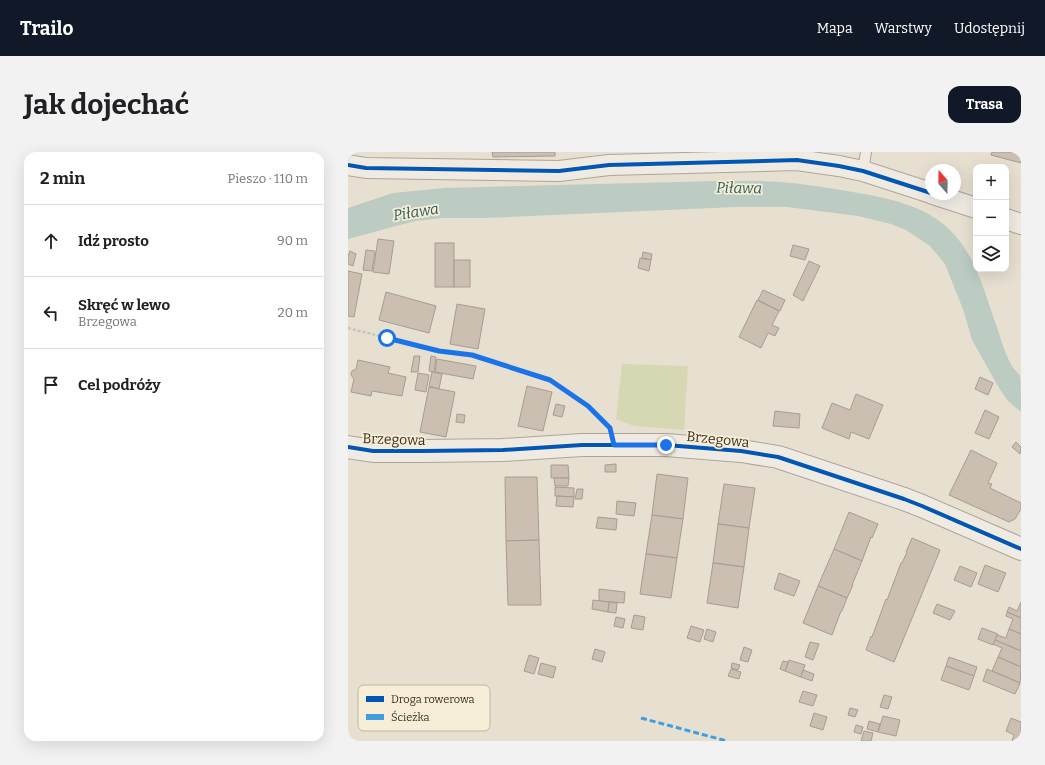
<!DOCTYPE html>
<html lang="pl">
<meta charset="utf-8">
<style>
body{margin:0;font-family:Bitter,serif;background:#f2f2f2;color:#202124}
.controls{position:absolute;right:12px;top:12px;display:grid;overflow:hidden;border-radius:8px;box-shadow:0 4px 16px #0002}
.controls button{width:36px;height:36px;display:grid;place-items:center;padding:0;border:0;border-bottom:1px solid #e0e0e0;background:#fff;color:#202124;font:20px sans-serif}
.compass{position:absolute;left:577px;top:12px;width:36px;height:36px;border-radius:50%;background:#fff;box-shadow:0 4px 16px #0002;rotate:340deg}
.stop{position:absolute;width:12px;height:12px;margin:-9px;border:3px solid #1a73e8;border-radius:50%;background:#fff}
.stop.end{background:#1a73e8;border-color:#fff;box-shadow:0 1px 4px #0008}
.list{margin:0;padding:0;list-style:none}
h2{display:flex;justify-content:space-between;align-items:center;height:52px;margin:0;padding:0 16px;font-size:17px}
h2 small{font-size:13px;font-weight:400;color:#757577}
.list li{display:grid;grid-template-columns:26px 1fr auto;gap:12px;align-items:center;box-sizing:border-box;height:72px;padding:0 16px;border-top:1px solid #e0e0e0}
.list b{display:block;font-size:15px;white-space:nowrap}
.list p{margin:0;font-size:13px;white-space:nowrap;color:#757577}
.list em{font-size:13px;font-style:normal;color:#757577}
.icon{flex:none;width:22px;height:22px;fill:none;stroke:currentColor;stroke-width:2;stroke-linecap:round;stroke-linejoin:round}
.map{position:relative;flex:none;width:673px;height:589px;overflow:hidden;border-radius:12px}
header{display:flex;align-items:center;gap:24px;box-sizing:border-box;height:56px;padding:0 20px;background:#111827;color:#fff}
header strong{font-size:19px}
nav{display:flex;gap:22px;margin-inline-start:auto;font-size:14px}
.intro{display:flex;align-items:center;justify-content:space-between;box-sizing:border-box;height:96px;padding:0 24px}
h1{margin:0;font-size:28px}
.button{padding:10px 18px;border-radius:12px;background:#111827;color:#fff;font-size:14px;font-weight:700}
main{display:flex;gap:24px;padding:0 24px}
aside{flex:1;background:#fff;border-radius:12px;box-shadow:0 4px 16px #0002}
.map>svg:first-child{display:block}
</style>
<header>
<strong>Trailo</strong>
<nav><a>Mapa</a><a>Warstwy</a><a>Udostępnij</a></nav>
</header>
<div class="intro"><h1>Jak dojechać</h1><a class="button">Trasa</a></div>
<main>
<aside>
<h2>2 min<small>Pieszo · 110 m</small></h2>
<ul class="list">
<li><svg class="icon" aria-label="ahead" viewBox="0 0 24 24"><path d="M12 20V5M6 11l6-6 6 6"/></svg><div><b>Idź prosto</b></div><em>90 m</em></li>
<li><svg class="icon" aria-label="left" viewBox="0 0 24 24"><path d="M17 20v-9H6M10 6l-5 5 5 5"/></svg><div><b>Skręć w lewo</b><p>Brzegowa</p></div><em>20 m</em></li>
<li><svg class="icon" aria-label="arrive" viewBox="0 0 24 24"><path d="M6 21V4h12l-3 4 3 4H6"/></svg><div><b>Cel podróży</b></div></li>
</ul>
</aside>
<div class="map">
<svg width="673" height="589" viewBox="0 0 673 589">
<rect width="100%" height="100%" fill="#e7e0d1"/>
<path fill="#d6d7b3" d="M274,212L340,214L336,278L286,274L268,267Z"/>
<path fill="#bcccc2" d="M369,29C390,29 412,28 433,30C457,32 481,36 505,40C539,46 577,53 602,78C627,103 635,135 646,167C652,182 655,198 663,212C665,217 670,220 672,224C673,229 673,254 673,260L660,249L651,236L624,188L616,160L597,112L582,94L558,78L543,72L510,64L439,55H388L137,66H95L67,69L0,87V56L45,41L96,36Z"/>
<g fill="#cbbfb2" stroke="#a89c90">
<path d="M144,0H207V4L145,5Z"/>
<path d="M644,0H673V11L643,3Z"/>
<path d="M30,87L46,89L41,122L25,120Z"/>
<rect x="87" y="91" width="19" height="44"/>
<path d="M445,93L461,97L457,108L442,104Z"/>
<path d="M18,98L27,99L24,119L15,118Z"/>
<path d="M2,99L8,102L5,114L0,112V104Z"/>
<path d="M295,100L304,102L303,108L294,106Z"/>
<path d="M292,106L303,108L301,119L290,116Z"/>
<rect x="106" y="108" width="16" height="27"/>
<path d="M461,109L472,114L455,149L445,143Z"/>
<path d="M0,119L14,122L6,165L0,164Z"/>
<path d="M415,138L437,148L432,159L410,148Z"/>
<path d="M38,140L88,154L81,181L31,168Z"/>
<path d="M409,148L431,159L424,173L431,176L427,184L420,181L413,196L391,185Z"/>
<path d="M109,152L137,157L130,197L102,192Z"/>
<path d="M66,204H72L70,220H63Z"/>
<path d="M83,204L88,205L86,220L81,219Z"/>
<path d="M89,207L128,214L125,227L87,220Z"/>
<path d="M10,208L42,215L40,221L58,225L54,244L24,239L23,244L3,240L6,227L3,223L4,219L8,217Z"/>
<path d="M84,220L94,222L91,237L81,234Z"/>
<path d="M70,221L81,223L78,240L67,238Z"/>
<path d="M632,225L645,231L640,243L627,237Z"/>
<path d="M179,234L204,240L195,279L170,274Z"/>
<path d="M81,235L107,240L98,285L72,280Z"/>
<path d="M508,242L535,253L521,287L503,280L501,287L474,276L484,251L502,258Z"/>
<path d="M208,252L217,254L214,265L205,263Z"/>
<path d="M637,258L651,265L641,287L627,281Z"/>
<path d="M427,259L452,262L451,276L425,274Z"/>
<path d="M109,262L117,263L116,271L108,270Z"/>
<path d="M668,290L673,295L672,302L664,295Z"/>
<path d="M623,298L649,311L640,331L644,332L642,336L673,351V357L667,367L661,370L601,343Z"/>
<path d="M268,312V320H257V313Z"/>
<path d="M203,313H220L221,326H203Z"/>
<path d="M309,322L340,326L335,367L304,363Z"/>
<path d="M157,325H189L191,388L158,389Z"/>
<path d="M206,326H221L220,334H207Z"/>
<path d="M376,332L407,336L401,376L370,372Z"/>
<path d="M207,335L226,336V345L207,344Z"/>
<path d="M229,337H235L234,347H227Z"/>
<path d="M209,344L226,345L225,355L208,354Z"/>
<path d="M269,349L288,351L286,364L268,362Z"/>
<path d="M501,360L530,372L524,386L523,385L514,409L486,397Z"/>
<path d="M304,363L335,367L329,406L298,402Z"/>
<path d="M250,365L269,367L268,378L248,376Z"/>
<path d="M370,372L401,376L396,415L365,411Z"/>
<path d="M564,386L592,398L546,510L518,498L523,484L524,485L538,447L539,448L553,411H554L559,400H558Z"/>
<path d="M191,388L193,453H160L158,389Z"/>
<path d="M486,397L514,409L504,433H505L499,446L470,434Z"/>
<path d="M298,402L329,406L323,446L292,442Z"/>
<path d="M365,411L396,415L390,456L359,451Z"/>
<path d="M637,413L658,421L650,440L630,432Z"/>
<path d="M612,414L629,421L623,435L606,428Z"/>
<path d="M431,421L452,429L446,444L426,437Z"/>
<path d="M470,434L499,446L494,459H493L484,483L455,471Z"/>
<path d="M251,437L277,440L276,451L251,449Z"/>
<path d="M245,448L261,450L260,460L244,457Z"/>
<path d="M261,450L269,451L268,461L260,460Z"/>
<path d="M673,450V466L659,460L661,455L669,459Z"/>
<path d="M589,452L607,459L602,468L585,461Z"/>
<path d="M659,460L673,466V482L661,477L665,467L658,464Z"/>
<path d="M286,463L297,465L295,478L283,476Z"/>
<path d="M268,465L277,467L275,476L266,474Z"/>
<path d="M343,474L356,478L352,490L339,486Z"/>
<path d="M634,476L650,482L645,493L630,487Z"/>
<path d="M359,477L368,480L365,490L356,487Z"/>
<path d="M661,477L673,482V499L647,488L649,483L658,486Z"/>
<path d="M647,488L673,499V515L650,505L654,496L645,492Z"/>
<path d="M462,490L471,492L465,508L457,505Z"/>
<path d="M396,495L404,498L400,510L392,508Z"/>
<path d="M247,497L257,500L254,510L244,507Z"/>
<path d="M181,503L191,506L186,522L176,519Z"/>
<path d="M601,505L629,515L626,524L598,514Z"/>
<path d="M650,505L673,515L672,531L644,519Z"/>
<path d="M441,508L457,513L453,525L437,519Z"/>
<path d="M435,509L440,510L437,519L432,517Z"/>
<path d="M193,511L208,515L205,526L190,522Z"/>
<path d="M384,511L392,513L390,518L383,516Z"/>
<path d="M598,514L626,524L621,538L593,528Z"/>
<path d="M383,517L393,520L391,527L380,524Z"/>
<path d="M639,517L672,531L667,542L635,529Z"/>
<path d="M455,518L466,522L464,529L453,525Z"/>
<path d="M455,539L469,543L465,554L451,550Z"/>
<path d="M536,543L544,545L540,557L532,555Z"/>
<path d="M502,556L510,558L507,565L500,563Z"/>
<path d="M466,561L479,565L475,578L462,574Z"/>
<path d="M535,564L552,568L548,584L530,580Z"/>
<path d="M663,566L673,570V589H664L666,583L658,579Z"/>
<path d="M521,569L532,572L530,580L519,577Z"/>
<path d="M508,573L515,575L513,582L506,580Z"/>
<path d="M516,579L525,581L523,589H513Z"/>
</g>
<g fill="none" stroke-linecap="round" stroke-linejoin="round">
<defs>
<path id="service" d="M515,19L518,0"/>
<g id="minor">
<path d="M0,13L18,16L211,19L261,13L449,8L491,14L515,19L583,41"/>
<path d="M585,42L628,56"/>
<path d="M658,67L673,72"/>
</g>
<path id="tertiary" d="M0,295L25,299H74L155,298L234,293H318L393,299L430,305L556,347L574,354L673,397"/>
</defs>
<use href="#service" stroke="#ada599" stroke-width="12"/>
<use href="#minor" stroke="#ada599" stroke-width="22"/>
<use href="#tertiary" stroke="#ada599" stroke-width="24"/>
<path stroke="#c8c2b9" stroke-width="2.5" stroke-dasharray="3 2" stroke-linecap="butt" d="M0,176L91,199L124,203L202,228L240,254L257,271"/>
<use href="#service" stroke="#efebe3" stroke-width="10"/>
<use href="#minor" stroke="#efebe3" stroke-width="20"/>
<use href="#tertiary" stroke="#efebe3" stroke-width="22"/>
<path stroke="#3f9de0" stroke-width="3" stroke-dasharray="6 3" stroke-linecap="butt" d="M293,566L379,589"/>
<defs>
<g id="cycleway">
<path d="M0,13L18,16L211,19L261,13L449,8L491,14L515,19L583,41"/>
<path d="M0,295L25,299H74L155,298L234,293H318L393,299L430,305L556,347L574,354L673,397"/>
</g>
</defs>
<use href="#cycleway" stroke="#f7eed8" stroke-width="6"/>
<use href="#cycleway" stroke="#0057b8" stroke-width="4"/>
</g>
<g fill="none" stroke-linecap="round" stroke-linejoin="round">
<path stroke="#1a73e8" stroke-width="5" d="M39,186L91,199L124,203L202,228L240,254L262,276L266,293H318"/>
</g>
<g text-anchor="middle" stroke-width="3.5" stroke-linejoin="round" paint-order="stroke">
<g font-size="14" fill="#3d2e20" stroke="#f7eed8">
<text transform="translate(46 287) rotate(2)" y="5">Brzegowa</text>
<text transform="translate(370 287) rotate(6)" y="5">Brzegowa</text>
</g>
<g font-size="15" font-style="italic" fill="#2f5d5a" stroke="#f7eed8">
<text transform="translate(391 36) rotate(1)" y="5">Piława</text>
<text transform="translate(68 60) rotate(-9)" y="5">Piława</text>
</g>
</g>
<rect x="10" y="533" width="132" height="46" rx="6" fill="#f7eed8" stroke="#bfb4a1" stroke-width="1"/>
<rect x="18" y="544" width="18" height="6" fill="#0057b8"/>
<rect x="18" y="562" width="18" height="6" fill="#3f9de0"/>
<g font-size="11" fill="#3d2e20">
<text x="43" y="551">Droga rowerowa</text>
<text x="43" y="569">Ścieżka</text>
</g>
</svg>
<div class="controls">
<button>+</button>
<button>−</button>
<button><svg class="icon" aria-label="layers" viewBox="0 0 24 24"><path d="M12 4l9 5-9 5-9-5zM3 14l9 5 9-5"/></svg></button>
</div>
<svg class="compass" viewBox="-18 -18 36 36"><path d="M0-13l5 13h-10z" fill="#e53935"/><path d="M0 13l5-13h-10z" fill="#757577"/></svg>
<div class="stop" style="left:39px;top:186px"></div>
<div class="stop end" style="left:318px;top:293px"></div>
</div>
</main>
